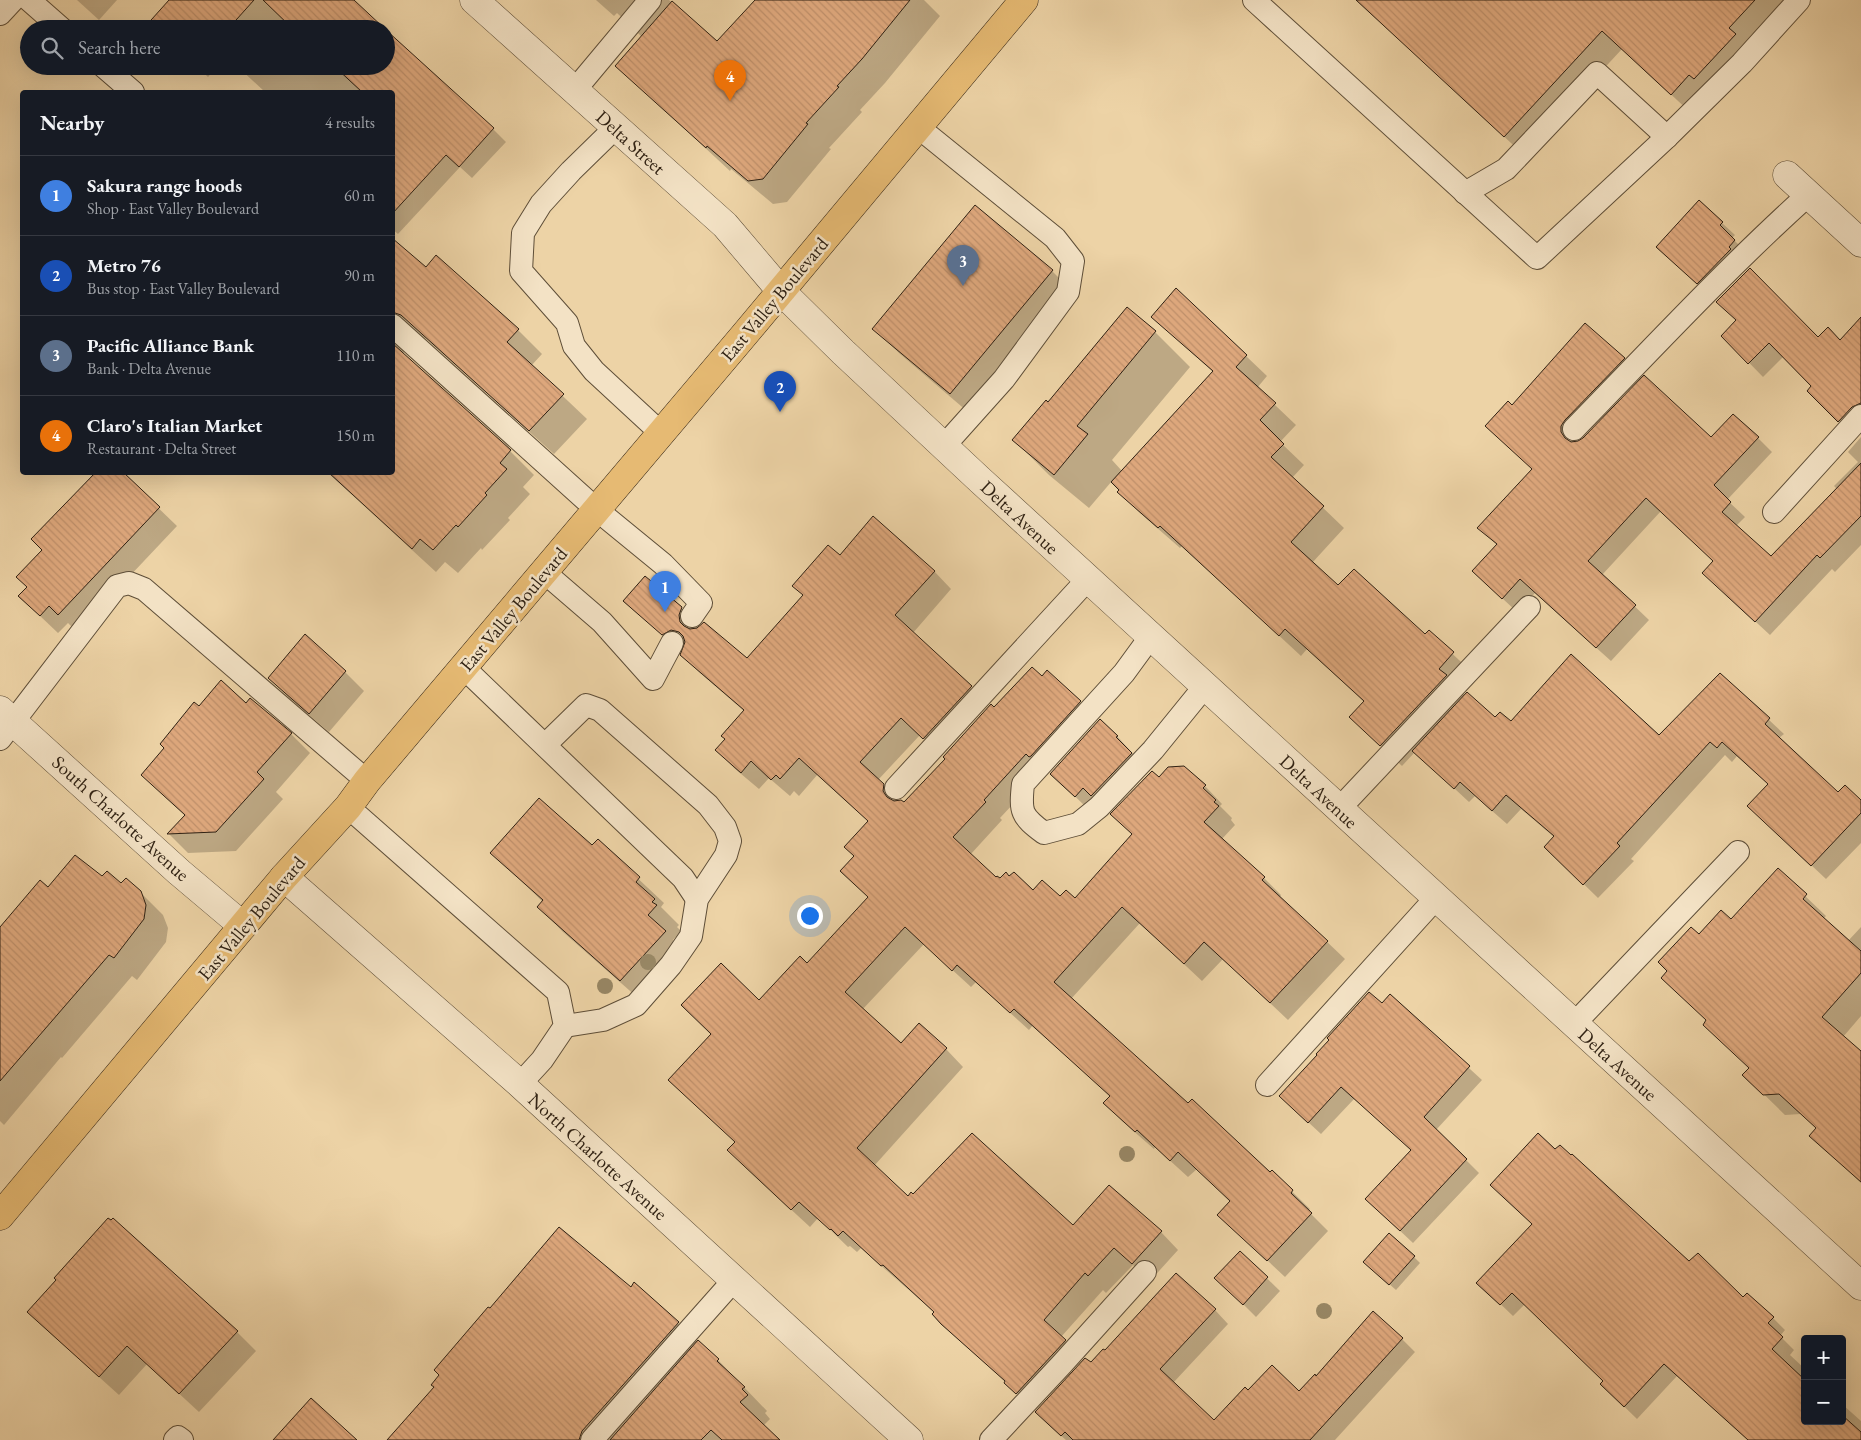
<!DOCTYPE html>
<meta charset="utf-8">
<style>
body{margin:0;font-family:"EB Garamond",serif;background:#242831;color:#f1f3f6}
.controls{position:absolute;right:15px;bottom:15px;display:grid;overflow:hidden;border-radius:5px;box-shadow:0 5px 20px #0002}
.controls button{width:45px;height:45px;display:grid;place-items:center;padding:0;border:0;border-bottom:1px solid #363941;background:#171b24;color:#f1f3f6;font:25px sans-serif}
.you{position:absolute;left:809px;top:915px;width:18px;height:18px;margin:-12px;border:4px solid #fff;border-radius:50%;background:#1a73e8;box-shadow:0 0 0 8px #1a73e833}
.badge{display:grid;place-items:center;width:32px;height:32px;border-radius:50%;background:#2563eb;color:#fff;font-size:16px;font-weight:700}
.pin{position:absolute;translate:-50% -41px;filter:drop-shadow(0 1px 2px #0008)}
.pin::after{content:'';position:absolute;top:26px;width:18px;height:15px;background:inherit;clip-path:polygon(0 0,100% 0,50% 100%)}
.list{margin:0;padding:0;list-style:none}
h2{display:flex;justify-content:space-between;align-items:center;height:65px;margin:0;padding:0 20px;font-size:21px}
h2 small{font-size:16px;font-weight:400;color:#9ea1a6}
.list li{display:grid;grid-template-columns:32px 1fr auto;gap:15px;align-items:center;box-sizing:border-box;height:80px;padding:0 20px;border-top:1px solid #363941}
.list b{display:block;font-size:19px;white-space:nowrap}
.list p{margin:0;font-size:16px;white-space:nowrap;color:#9ea1a6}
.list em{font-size:16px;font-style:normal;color:#9ea1a6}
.icon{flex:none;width:28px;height:28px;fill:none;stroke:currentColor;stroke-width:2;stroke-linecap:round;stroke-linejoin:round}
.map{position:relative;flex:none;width:1861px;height:1440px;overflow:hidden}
.search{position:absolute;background:#171b24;box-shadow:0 5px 20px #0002;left:20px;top:20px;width:375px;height:55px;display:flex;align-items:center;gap:12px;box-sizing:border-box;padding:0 18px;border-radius:28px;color:#9ea1a6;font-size:19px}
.panel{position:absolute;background:#171b24;box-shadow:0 5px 20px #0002;left:20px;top:90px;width:375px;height:385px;border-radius:5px}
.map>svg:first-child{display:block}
</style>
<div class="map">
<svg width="1861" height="1440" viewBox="0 0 1861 1440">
<defs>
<pattern id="building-back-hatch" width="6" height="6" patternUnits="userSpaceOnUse" patternTransform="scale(1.25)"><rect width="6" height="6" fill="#dda77c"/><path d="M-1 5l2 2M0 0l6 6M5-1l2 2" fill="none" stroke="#be8f6a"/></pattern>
</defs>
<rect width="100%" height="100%" fill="#edd3a6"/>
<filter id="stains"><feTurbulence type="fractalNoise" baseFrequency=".004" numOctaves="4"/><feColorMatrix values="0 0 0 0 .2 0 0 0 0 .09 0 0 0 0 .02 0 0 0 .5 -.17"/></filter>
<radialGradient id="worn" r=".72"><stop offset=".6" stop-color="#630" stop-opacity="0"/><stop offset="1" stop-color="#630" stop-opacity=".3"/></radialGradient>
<g fill="#0003">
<path d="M77,0H117L99,20Z"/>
<path d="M170,0H352L383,29H155Z"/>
<path d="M596,0H669L717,43L757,0H924L940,16L885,83L860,110L862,112L829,148L831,149L787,202L773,204L731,169L730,171L617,66L642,37L617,13L614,16Z"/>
<path d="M1356,0H1792L1691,113L1622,49L1524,155Z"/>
<path d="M196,66H218L208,77Z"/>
<path d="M237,66H386L493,129L506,142L472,178L460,167L398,234L392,229V92H265Z"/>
<path d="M976,207L1052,271L1077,296L975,418L899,353L874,328Z"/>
<path d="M1722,223L1735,235L1732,238L1747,253L1710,296L1671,260Z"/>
<path d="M392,240L426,269L437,256L518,330L542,354L531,366L587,419L554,454L426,339L420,336L403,346L404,355L510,451L534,475L523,487L530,494L508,518L510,520L482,550L481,548L458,573L445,562L436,572L327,472H392Z"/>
<path d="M1128,309L1155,332L1190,367L1112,460L1122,471L1213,372L1153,317L1246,356L1267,376L1257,388L1296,425L1280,442L1304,465L1292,478L1344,528L1312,563L1338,587L1425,636L1429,632L1474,674L1460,690L1465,696L1495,719L1511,723L1659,736L1720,674L1784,734L1779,738L1838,794L1861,801V843L1826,879L1763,820L1769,785L1737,756L1732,762L1725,755L1631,859L1634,861L1598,898L1560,861L1554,837L1521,809L1507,824L1475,796L1469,802L1415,752L1402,766L1372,737L1364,702L1307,649L1301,656L1182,546L1180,548L1140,513L1119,492L1120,490L1112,481L1089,508L1049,475L1014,440L1049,404Z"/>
<path d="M1723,336L1818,339L1840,341L1861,356V426L1853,435L1809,391L1813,386L1784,356L1763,377Z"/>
<path d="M1624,359L1638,373L1579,434L1575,443L1758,438L1772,452L1727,500L1745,517L1736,526L1771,558L1837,489L1834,486L1858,462L1848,452L1861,437V545L1835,572L1832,569L1770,635L1718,587L1714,562L1661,511L1602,575L1649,620L1611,661L1535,593L1517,612L1488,585L1497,545L1479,528L1534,469L1512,406Z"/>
<path d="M121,472L177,526L77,632L68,623L58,633L38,614Z"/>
<path d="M840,557L934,571L951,589L913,633L988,705L942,755L920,735L878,780L900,801L904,804L994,709L1042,677L1080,702L1097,719L1048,773L1044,771L1000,818L1002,820L970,855L996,879L1033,891L1076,900L1133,835L1159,779L1205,786L1222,804L1220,806L1232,818L1231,820L1235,825L1222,839L1264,878L1281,895L1280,897L1345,959L1288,1020L1223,959L1202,981L1140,923L1071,999L1188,1105L1270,1173L1272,1172L1310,1209L1308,1211L1328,1231L1285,1277L1237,1232L1231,1202L1197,1169L1188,1177L1155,1147L1154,1149L1122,1121L1105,1103L1111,1097L1033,1025L1029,1030L976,982L971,987L924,944L862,1010L901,1045L946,1049L963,1067L874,1166L908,1198L1073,1227L1161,1232L1178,1250L1150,1281L1133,1265L1106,1293L1103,1290L1061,1337L1083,1358L1034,1411L1006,1382L960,1341L934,1314L935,1313L861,1248L857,1252L850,1246L848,1247L818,1218L810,1227L746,1168L736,1142L670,1080L759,1002L807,965L870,897L855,856L869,822L818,774L799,796L794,791L790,796L769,778L759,789L734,768L717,750L726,739L744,711L700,673L682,655L683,650L681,652L625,601L681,608L700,627L747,660Z"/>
<path d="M345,672L364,691L329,732L288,697L269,678Z"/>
<path d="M199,708L291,734L310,753L276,792L283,799L236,851L188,853L169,834L186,816L143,775Z"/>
<path d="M1117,736L1144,766L1088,809L1052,774Z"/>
<path d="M598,841L664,903L661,907L679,925L677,927L681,931L673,940L690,957L646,1005L563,932L539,907L543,902L492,853L592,847Z"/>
<path d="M1778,870L1826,916L1823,919L1848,941L1861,927V1016L1843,1037L1861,1053V1183L1811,1136L1817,1129L1801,1114L1785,1115L1744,1075L1750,1068L1707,1021L1699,936L1731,921Z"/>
<path d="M102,878L140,892L163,915L168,928L166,942L137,980L132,976L62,1058L61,1057L4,1125L0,1121V946L48,888Z"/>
<path d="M1390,996L1482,1080L1436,1130L1479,1173L1413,1243L1379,1211L1412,1151L1355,1098L1321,1134L1294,1109Z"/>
<path d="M1240,1252L1280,1291L1256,1317L1229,1290Z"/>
<path d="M1414,1257L1420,1263L1396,1290L1371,1268Z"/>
<path d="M1689,1263L1773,1318L1785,1330L1780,1336L1794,1350L1790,1355L1805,1369V1421H1842V1404L1861,1421V1440H1748L1677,1376L1637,1419L1601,1384L1605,1381L1525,1304L1513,1316L1491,1295Z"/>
<path d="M634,1284L718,1360L767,1411L765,1413L770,1419L763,1426L779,1440H389L631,1289Z"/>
<path d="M1215,1310L1228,1324L1173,1383L1214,1422L1249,1392H1299L1317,1377L1402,1339L1415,1352L1335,1440H1066L1050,1426L1091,1364Z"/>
<path d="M48,1331L237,1332L256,1351L199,1412L147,1364L119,1395Z"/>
</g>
<g fill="url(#building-back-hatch)" stroke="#2f2113">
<path d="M169,0H254L228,29H143Z"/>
<path d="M263,0H354L385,29H293Z"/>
<path d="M755,0H910L862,59L837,86L839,87L806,123L808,124L763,179L748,181L707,146L706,148L615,66L672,1L717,41Z"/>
<path d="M1356,0H1755L1729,28L1736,34L1694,79L1689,75L1671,95L1602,31L1504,137Z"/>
<path d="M386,30L494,128L459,167L446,155L392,214V92H362L334,66H386Z"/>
<path d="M1699,200L1723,222L1720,225L1735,240L1729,247L1731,249L1697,284L1656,247Z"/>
<path d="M975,205L1053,270L950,394L872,329Z"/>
<path d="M392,238L426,267L436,255L519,329L507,342L564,394L529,431L401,315L392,312Z"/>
<path d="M1750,268L1818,337L1828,327L1840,340L1861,317V403L1852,407L1838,422L1807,391L1811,386L1769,343L1748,364L1721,336L1736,320L1716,302Z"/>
<path d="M1176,288L1247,355L1236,367L1276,403L1260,420L1284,444L1271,457L1324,506L1291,542L1338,585L1354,569L1425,634L1429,630L1454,652L1439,669L1447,675L1380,746L1349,717L1364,701L1285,629L1279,636L1160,526L1158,528L1117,492L1119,490L1111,482L1213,371L1151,317Z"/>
<path d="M1127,307L1156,331L1077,426L1088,434L1054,475L1012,440L1046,400L1048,402Z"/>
<path d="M1585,323L1625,358L1565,420L1561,426V432L1565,438L1571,442L1578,441L1583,438L1644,375L1711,437L1733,414L1759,437L1714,485L1731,502L1722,512L1771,556L1861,463V516L1820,558L1817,555L1755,622L1702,573L1713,561L1646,498L1588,561L1636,605L1596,648L1520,579L1502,599L1472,571L1497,544L1477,528L1532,469L1485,426L1508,401L1512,405Z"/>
<path d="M392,343L511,450L500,463L507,469L485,493L487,495L458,527L456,525L433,550L420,539L412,549L328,472H392Z"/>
<path d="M96,472H123L160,507L58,615L49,606L40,616L18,596L27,587L16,577L42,550L31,539Z"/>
<path d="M873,516L935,571L895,615L972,686L923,739L901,718L860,762L884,784L883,791L887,797L894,801L901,800L904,802L945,759L943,757L991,704L994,707L1032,667L1042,676L1047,670L1081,701L1031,756L1029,757L1026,754L984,800L986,802L953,837L996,877L997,876L1000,878L1006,872L1009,876L1014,872L1033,890L1042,880L1060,896L1066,890L1075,898L1132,834L1110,814L1152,771L1159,777L1168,767L1184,766L1206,785L1203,788L1216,800L1214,802L1219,806L1204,822L1265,877L1262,880L1328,941L1270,1003L1204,942L1184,964L1122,907L1054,982L1188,1103L1192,1099L1270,1172L1272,1170L1293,1190L1291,1193L1312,1213L1267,1261L1217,1215L1230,1201L1178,1152L1170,1161L1137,1130L1135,1132L1103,1103L1110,1096L1014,1009L1010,1013L957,965L952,971L905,927L845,992L901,1043L919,1023L947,1048L857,1148L908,1196L911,1192L913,1194L972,1133L1073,1225L1109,1185L1162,1231L1132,1264L1114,1248L1088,1276L1085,1273L1044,1320L1066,1340L1016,1394L1004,1383L1005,1381L941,1324L932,1314L934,1312L883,1265L881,1266L843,1231L838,1236L831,1229L830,1230L799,1202L791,1210L727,1150L735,1142L668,1080L711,1034L681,1005L721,963L759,1000L800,956L807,963L868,897L840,871L854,856L844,847L868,821L799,758L780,779L776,775L771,780L751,761L741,773L715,750L725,739L721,736L744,710L680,655L685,642L683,636L679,632L671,630L662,635L623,601L645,576L682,607L679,615L680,622L684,626L690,629L697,628L704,622L747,658L803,595L792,586L828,545L840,555Z"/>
<path d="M305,634L346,671L309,714L268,678Z"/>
<path d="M1571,654L1659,735L1720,673L1770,718L1765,724L1838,792L1845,785L1861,800V813L1811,866L1747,806L1768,784L1722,742L1717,748L1710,742L1617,843L1620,846L1583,885L1544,847L1554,836L1506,795L1492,811L1460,782L1454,789L1412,751L1467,692L1495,717L1500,712L1511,721Z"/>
<path d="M221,680L246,703L250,698L292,733L257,772L264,779L216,832L167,834L185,815L141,775L164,748L160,744L194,702L199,706Z"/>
<path d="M1100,719L1118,736L1116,737L1132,753L1091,796L1083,788L1075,797L1050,774Z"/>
<path d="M539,798L592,845L598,839L640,877L636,882L655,899L652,902L657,905L648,915L666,931L620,981L537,907L543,900L490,853Z"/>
<path d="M75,855L102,876L107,871L121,883L126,878L141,891L146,905L144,919L114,958L109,955L0,1081V927L40,880L48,887Z"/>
<path d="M1778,868L1807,894L1803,899L1861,951V973L1822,1017L1861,1051V1182L1809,1136L1816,1128L1779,1094L1763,1095L1742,1075L1749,1068L1703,1025L1706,1020L1661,978L1667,971L1658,962L1691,927L1699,934L1721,910L1731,919Z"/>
<path d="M1369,992L1382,1003L1390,994L1470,1066L1424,1117L1467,1159L1400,1231L1365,1199L1411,1150L1341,1087L1308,1123L1279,1096L1317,1055L1316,1054L1329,1040L1327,1038Z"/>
<path d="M1538,1133L1555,1149L1560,1145L1571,1155L1572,1154L1689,1261L1698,1253L1743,1297L1747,1293L1774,1317L1768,1323L1783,1337L1772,1349L1805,1380V1421H1842V1415L1861,1432V1440H1748L1664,1364L1624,1407L1600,1384L1603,1381L1512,1293L1500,1305L1476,1283L1532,1224L1490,1185Z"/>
<path d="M108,1218L111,1220L113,1218L238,1331L179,1394L127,1346L99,1377L27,1312L56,1280L54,1278Z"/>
<path d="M559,1227L631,1287L634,1282L679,1322L582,1431L579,1440H387L434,1387L431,1385L439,1375L434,1370L488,1307L490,1308Z"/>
<path d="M1389,1233L1415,1256L1389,1285L1363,1262Z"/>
<path d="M1240,1251L1268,1277L1243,1305L1214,1278Z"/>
<path d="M1176,1273L1216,1309L1160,1369L1214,1420L1245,1387L1248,1390L1272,1365L1299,1391L1315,1374L1316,1376L1373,1311L1403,1338L1310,1440H1073L1065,1432L1061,1436L1035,1412L1085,1358L1091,1362L1103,1349L1105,1350Z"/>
<path d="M698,1340L719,1359L717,1361L745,1387L742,1389L748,1395L740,1402L780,1440H722L711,1430L701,1440H610Z"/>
<path d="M311,1398L357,1440H273Z"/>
</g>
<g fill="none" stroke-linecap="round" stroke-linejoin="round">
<defs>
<g id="service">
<path d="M29,0L62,29"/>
<path d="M1254,0L1537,258L1667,137L1742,63L1799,0"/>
<path d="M0,14L13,0"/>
<path d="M103,66L133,92"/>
<path d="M574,91L650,0"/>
<path d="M918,127L1055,238L1073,261L1068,292L1004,379L944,446"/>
<path d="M615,128L571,171L541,204L523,233L521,271L567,323L574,346L594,371L661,433"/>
<path d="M1465,193L1506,169L1597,73L1667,137"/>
<path d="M392,325L597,510L663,564L701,603L692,616"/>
<path d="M1574,429C1651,350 1726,269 1808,195"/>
<path d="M1774,512L1861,416"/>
<path d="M544,572L602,622L653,679L672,643"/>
<path d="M1151,636L1124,673L1023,784C1020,812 1021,816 1044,833L1078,824L1099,807L1153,750L1205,686"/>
<path d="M463,667L683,878L697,899"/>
<path d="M0,739L117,586L129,583L144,589L367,781"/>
<path d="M545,745L586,705L600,710L708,805L725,827L730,841L726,855L697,899L691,936L671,965L636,1005L603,1020L565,1026"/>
<path d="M896,788L1088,579"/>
<path d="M348,807L558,992L565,1026L542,1060L520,1084"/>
<path d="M1339,809L1529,607"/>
<path d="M1574,1024L1738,852"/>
<path d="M1267,1085L1436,898"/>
<path d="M175,1440L178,1437L182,1440"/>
<path d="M592,1440L734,1280"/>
<path d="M991,1440L1062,1364L1145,1272"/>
</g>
<g id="minor">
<path d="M474,0L725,225L781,291L843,352L980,480L1861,1286"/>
<path d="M1787,175L1861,243"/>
<path d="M0,710L179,872L243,926"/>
<path d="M284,877L520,1084L909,1440"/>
</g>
<path id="primary" d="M0,1216L284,877L348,807L367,781L745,334L1024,0"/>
</defs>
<use href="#service" stroke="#5e4e38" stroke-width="24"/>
<use href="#minor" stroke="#5e4e38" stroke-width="29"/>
<use href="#primary" stroke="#2f2113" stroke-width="29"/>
<use href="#service" stroke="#f3e2c5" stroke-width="22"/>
<use href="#minor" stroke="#f3e2c5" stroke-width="28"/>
<use href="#primary" stroke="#e6ba73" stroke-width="28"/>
</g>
<g fill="#988765">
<circle cx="648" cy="962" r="8"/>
<circle cx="605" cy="986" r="8"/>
<circle cx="1127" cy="1154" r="8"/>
<circle cx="1324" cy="1311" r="8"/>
</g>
<g text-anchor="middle" stroke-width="5" stroke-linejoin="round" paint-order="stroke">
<g font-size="19" fill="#2f2113" stroke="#f3e2c5">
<text transform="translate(631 142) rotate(42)" y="7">Delta Street</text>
<text transform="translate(774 299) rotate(-50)" y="7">East Valley Boulevard</text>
<text transform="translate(1020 517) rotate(43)" y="7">Delta Avenue</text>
<text transform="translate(513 609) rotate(-50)" y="7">East Valley Boulevard</text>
<text transform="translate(1319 791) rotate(43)" y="7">Delta Avenue</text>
<text transform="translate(121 818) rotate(42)" y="7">South Charlotte Avenue</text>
<text transform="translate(251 918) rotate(-50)" y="7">East Valley Boulevard</text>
<text transform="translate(1618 1064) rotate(42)" y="7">Delta Avenue</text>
<text transform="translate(598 1156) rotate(42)" y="7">North Charlotte Avenue</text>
</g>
</g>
<rect width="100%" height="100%" filter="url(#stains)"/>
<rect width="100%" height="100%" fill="url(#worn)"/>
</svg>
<div class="controls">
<button>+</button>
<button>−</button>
</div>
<div class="you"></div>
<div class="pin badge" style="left:665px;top:612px;background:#3f7fe0">1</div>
<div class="pin badge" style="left:780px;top:412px;background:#1a4fb4">2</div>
<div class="pin badge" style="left:963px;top:286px;background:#5c6f8a">3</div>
<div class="pin badge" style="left:730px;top:101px;background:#e8710a">4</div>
<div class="search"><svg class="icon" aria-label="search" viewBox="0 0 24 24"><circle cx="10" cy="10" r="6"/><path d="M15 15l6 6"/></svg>Search here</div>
<section class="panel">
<h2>Nearby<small>4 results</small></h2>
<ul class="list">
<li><span class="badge" style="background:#3f7fe0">1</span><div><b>Sakura range hoods</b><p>Shop · East Valley Boulevard</p></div><em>60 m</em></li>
<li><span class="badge" style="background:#1a4fb4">2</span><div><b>Metro 76</b><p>Bus stop · East Valley Boulevard</p></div><em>90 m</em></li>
<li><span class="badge" style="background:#5c6f8a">3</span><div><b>Pacific Alliance Bank</b><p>Bank · Delta Avenue</p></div><em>110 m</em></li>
<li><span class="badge" style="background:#e8710a">4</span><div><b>Claro's Italian Market</b><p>Restaurant · Delta Street</p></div><em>150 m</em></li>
</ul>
</section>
</div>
